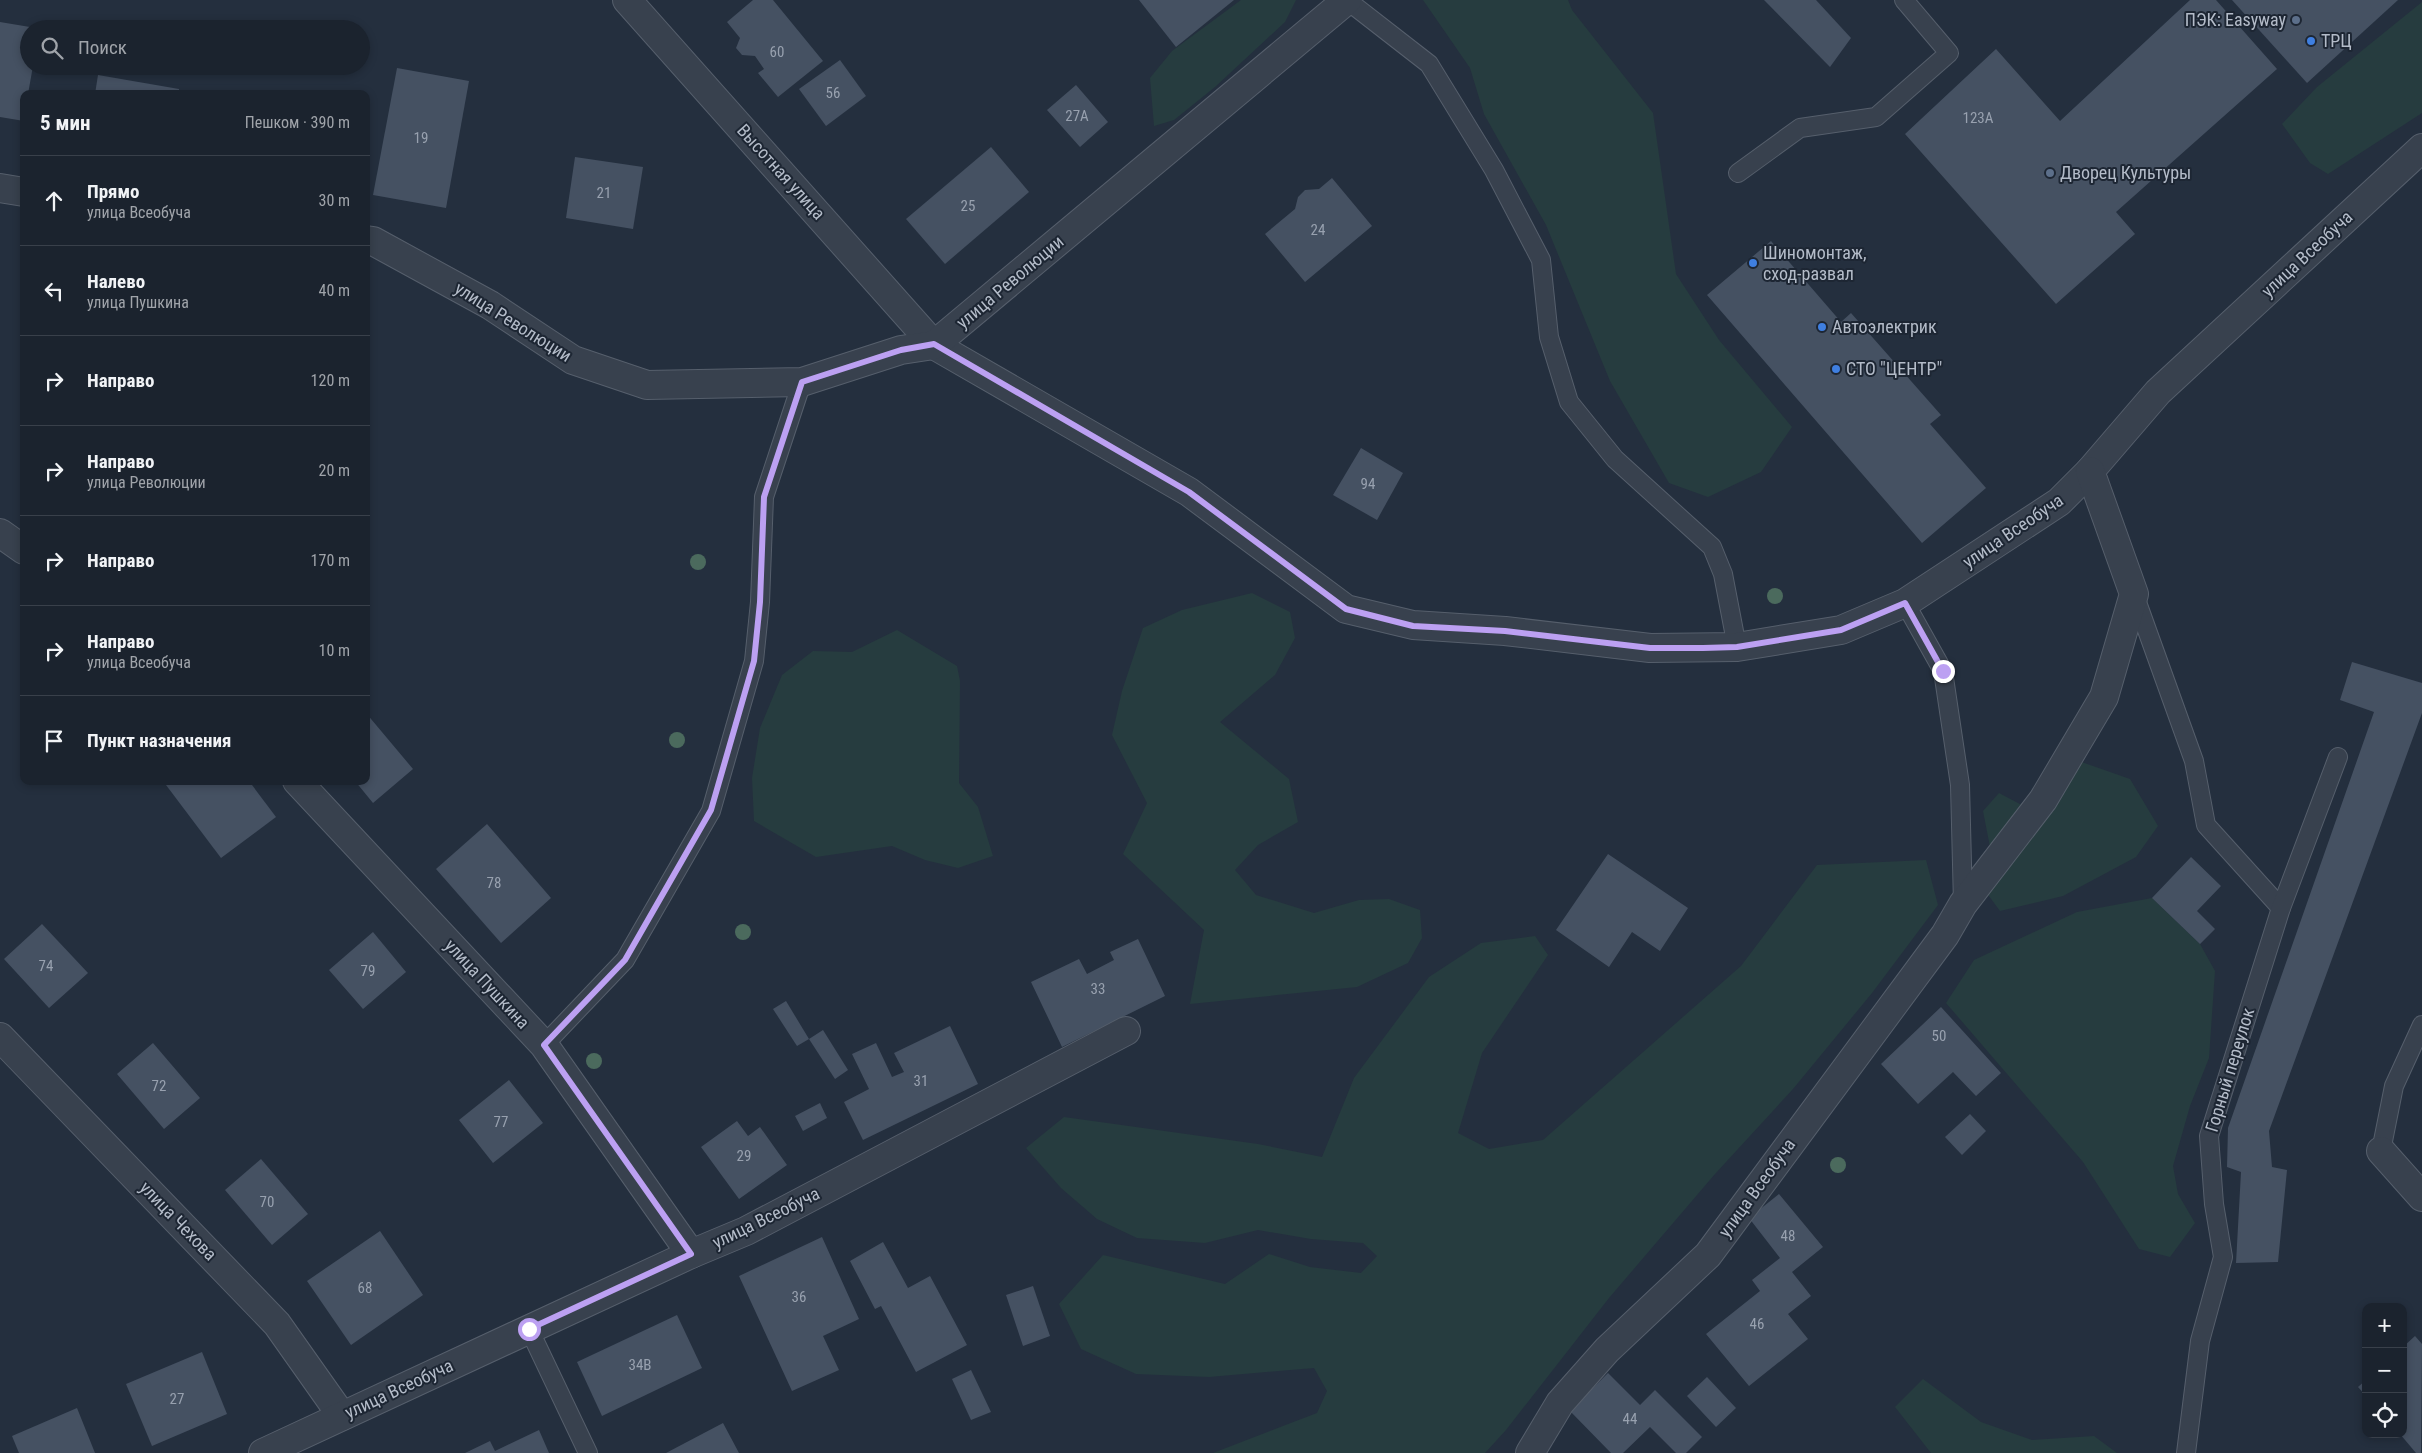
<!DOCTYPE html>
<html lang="ru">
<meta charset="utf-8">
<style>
body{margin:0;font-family:"Roboto Condensed",sans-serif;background:#282f3a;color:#f1f3f6}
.controls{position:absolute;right:15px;bottom:15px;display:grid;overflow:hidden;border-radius:10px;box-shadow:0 2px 8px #0003}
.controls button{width:45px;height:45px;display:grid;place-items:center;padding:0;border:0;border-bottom:1px solid #39404a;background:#1b232e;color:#f1f3f6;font:25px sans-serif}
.stop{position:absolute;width:15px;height:15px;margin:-11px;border:4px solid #bca0f2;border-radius:50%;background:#fff}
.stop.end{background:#bca0f2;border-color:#fff;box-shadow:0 1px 5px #0008}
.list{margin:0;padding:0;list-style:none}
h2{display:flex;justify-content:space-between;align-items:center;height:65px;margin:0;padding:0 20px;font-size:21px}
h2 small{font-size:16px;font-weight:400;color:#a0a4aa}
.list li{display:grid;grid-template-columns:32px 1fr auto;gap:15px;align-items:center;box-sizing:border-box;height:90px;padding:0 20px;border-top:1px solid #39404a}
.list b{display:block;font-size:19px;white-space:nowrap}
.list p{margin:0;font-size:16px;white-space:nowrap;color:#a0a4aa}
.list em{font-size:16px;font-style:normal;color:#a0a4aa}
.icon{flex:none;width:28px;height:28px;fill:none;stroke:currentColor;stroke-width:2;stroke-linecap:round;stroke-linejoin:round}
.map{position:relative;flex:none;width:2422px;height:1453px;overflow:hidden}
.search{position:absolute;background:#1b232e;box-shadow:0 2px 8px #0003;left:20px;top:20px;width:350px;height:55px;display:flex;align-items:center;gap:12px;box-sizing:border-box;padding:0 18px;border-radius:28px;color:#a0a4aa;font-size:19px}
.panel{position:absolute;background:#1b232e;box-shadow:0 2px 8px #0003;left:20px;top:90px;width:350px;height:695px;border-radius:10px}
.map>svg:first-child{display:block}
</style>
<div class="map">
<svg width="2422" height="1453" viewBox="0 0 2422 1453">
<rect width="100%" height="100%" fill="#242f3e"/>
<g fill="#263c3f">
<path d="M1241,0H1296L1285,22L1215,87L1174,120L1154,126L1150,78L1172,51Z"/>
<path d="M1423,0H1568L1572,10L1653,113L1676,274L1719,340L1792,427L1761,472L1708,497L1669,483L1610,381L1546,225L1484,114L1470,68Z"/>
<path d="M2422,2V113L2328,174L2310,163L2282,124L2317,87Z"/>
<path d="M1252,593L1290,612L1295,638L1275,675L1220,722L1289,779L1298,822L1258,845L1235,870L1256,895L1314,913L1359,900L1389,899L1420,910L1422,938L1408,963L1357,987L1190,1004L1204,930L1123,854L1147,803L1112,735L1122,691L1143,628L1182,610Z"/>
<path d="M897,630L957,666L960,681L959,783L978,807L993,856L958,868L925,860L892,846L816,857L754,821L752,778L760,728L782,675L813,651L852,652Z"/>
<path d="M2073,759L2130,779L2158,826L2136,857L2063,896L2000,911L1986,892L1990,847L1983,811L1999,793L2035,812H2053Z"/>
<path d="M1926,860L1938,905L1872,993L1793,1089L1715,1174L1609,1298L1506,1430L1485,1453H1213L1317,1413L1327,1391L1314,1368L1209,1377L1136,1374L1081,1349L1059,1304L1103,1255L1225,1284L1269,1254L1310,1267L1361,1273L1377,1256L1363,1243L1311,1239L1258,1230L1205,1243L1137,1238L1097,1219L1061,1188L1026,1148L1064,1117L1258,1144L1322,1157L1354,1078L1429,977L1481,943L1535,936L1548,955L1482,1053L1458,1133L1489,1149L1543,1140L1741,966L1817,865Z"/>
<path d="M2152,898L2200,944L2215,971L2209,1058L2190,1106L2173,1166L2178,1194L2195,1223L2170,1257L2139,1249L2083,1162L1946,1003L1974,960L2077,912Z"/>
<path d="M1923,1379L1981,1422L2032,1440L2094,1436L2117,1453H1931L1895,1407Z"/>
</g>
<g fill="#455162">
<path d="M753,0H773L823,61L778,97L758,73L764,69L755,56L742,55L736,48L740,38L727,22Z"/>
<path d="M1139,0H1234L1176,47Z"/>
<path d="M1764,0H1816L1851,38L1830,67Z"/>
<path d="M2190,0H2216L2277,69L2116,212L2135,234L2056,304L1905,134L1996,49L2060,121Z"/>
<path d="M2232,0H2398L2307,83Z"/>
<path d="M0,22L36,28L29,29V66H33L28,94H24V121L0,117Z"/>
<path d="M840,60L866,96L826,126L799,89Z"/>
<path d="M397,68L469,81L446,208L373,195Z"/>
<path d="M98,75L179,89V94H95Z"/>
<path d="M1076,85L1108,122L1080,147L1047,110Z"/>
<path d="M991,147L1029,192L945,264L906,219Z"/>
<path d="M575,157L643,167L633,229L566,218Z"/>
<path d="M1332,178L1372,226L1305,282L1265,234L1295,209L1298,197L1305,190L1319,189Z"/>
<path d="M1771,241L1841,322L1851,313L1941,415L1930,424L1986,488L1922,543L1707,295Z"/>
<path d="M1361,448L1403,473L1377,520L1333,495Z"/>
<path d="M2352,662L2422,683V713L2269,1131L2272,1167L2287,1170L2278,1262L2236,1263L2241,1172L2227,1167L2228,1128L2374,712L2340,700Z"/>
<path d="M366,713L413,769L373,803L355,781H366Z"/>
<path d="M163,781H249L276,817L221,858Z"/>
<path d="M487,824L551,898L501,943L436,869Z"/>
<path d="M1608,854L1688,908L1660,951L1632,932L1609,967L1556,930Z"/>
<path d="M2191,857L2221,886L2197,911L2215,929L2200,944L2152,898Z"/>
<path d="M42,924L88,973L49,1008L4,959Z"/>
<path d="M373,932L406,972L363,1009L329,970Z"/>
<path d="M1138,939L1165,996L1062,1047L1031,982L1079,959L1087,974L1114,960L1110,952Z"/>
<path d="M786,1001L809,1039L797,1046L773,1009Z"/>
<path d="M1941,1007L2001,1073L1976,1096L1953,1072L1918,1104L1881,1064Z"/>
<path d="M950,1026L978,1084L863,1140L844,1102L869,1089L852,1054L876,1043L892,1077L904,1072L894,1053Z"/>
<path d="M823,1030L848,1070L835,1079L809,1039Z"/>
<path d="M153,1043L200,1098L164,1129L117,1074Z"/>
<path d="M509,1080L543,1123L493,1163L459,1120Z"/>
<path d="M820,1103L827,1118L803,1131L795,1116Z"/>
<path d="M1970,1114L1986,1131L1962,1155L1945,1137Z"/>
<path d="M737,1121L748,1136L760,1127L787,1165L739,1199L701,1147Z"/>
<path d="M261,1159L308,1214L272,1245L225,1190Z"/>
<path d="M1779,1194L1823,1247L1792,1272L1811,1296L1788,1314L1808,1339L1749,1386L1706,1334L1760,1291L1752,1280L1780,1258L1749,1218Z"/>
<path d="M380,1231L423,1295L351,1345L307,1281Z"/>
<path d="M822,1237L859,1319L823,1336L839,1370L792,1391L739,1276Z"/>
<path d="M883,1242L908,1288L930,1276L967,1345L916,1372L881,1306L875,1309L850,1261Z"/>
<path d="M1033,1286L1050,1336L1023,1346L1006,1295Z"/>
<path d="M677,1315L702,1368L602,1416L577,1362Z"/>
<path d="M2415,1336L2422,1344L2421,1453H2416L2400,1434H2403V1347Z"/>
<path d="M202,1352L227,1414L152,1446L126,1384Z"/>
<path d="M971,1370L991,1412L971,1420L952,1379Z"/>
<path d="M1608,1373L1640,1405L1655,1390L1702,1437L1686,1453H1676L1650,1427L1623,1453H1611L1570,1411Z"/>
<path d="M1707,1377L1736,1408L1716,1427L1687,1396Z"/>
<path d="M2366,1380V1396L2358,1387Z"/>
<path d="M77,1408L95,1453H19L12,1436Z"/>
<path d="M723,1423L739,1453H666Z"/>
<path d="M539,1430L549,1453H465L490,1441L495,1451Z"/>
</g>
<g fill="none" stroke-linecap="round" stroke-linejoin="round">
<defs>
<g id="lane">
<path d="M1348,1L1429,64L1494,170L1541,260L1549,337L1569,402L1615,459L1712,547L1723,574L1737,647"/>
<path d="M1738,173L1800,128L1876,117L1949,53L1904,0"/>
<path d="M2134,594L2194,761L2206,825L2281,908"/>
<path d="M1905,603L1943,671L1960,785L1963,904"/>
<path d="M544,1045L625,960L711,811L754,661L760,602L764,497L802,382"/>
<path d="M2381,1151L2394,1086L2422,1025"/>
<path d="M529,1329L588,1453"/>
<path d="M2186,1453L2200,1341L2223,1257L2214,1204L2209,1136L2281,908L2338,757"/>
</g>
<g id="street">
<path d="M627,0L934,345L1189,492L1346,609L1413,625L1505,631L1650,648L1737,647L1841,630L1905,603L2059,502L2090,471L2158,392L2422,148"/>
<path d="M0,188L24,192"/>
<path d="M366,240L373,241L490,305L573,360L647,385L802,382L901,350L934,345L1347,0"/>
<path d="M0,533L24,550"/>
<path d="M297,781L544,1045L691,1254"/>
<path d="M0,1037L277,1324L342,1416"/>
<path d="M2381,1151L2422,1197"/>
<path d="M263,1453L691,1254L746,1231L1126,1031"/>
<path d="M1530,1453L1560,1403L1607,1350L1708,1255L1945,935L1963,904L2043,800L2104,697L2134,594L2090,471"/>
</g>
</defs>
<use href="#lane" stroke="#565f6c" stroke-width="20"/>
<use href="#street" stroke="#565f6c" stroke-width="30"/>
<use href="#lane" stroke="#38414e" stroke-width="18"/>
<use href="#street" stroke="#38414e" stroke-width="28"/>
</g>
<g fill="#4b6a5d">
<circle cx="698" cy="562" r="8"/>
<circle cx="1775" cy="596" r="8"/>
<circle cx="677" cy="740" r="8"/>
<circle cx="743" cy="932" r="8"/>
<circle cx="594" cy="1061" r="8"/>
<circle cx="1838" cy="1165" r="8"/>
</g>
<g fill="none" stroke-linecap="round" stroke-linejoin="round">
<path stroke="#bca0f2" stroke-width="6" d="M529,1329L691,1254L544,1045L625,960L711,810L754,661L760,602L764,497L802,382L901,350L934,344L1189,492L1346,609L1413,626L1505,631L1650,648H1703L1737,647L1841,630L1905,603L1943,671"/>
</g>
<g fill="#5c6f8a" stroke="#1d2633" stroke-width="2">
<circle cx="2296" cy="20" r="5"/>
<circle cx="2050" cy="173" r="5"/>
</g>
<g fill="#3f7fe0" stroke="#1d2633" stroke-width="2">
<circle cx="2311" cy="41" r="5"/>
<circle cx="1753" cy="263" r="5"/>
<circle cx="1822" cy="327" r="5"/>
<circle cx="1836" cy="369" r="5"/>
</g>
<g text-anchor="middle" stroke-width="4" stroke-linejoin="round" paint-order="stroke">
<g font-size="15" fill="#98a1af">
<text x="777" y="57">60</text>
<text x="833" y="98">56</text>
<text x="1077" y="121">27А</text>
<text x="1978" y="123">123А</text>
<text x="421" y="143">19</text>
<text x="604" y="198">21</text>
<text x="968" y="211">25</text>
<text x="1318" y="235">24</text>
<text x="1368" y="489">94</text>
<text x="494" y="888">78</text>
<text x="46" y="971">74</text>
<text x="368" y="976">79</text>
<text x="1098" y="994">33</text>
<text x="1939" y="1041">50</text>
<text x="921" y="1086">31</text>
<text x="159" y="1091">72</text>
<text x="501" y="1127">77</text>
<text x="744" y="1161">29</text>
<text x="267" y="1207">70</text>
<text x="1788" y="1241">48</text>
<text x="365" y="1293">68</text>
<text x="799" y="1302">36</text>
<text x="1757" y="1329">46</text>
<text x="640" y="1370">34В</text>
<text x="177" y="1404">27</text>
<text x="1630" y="1424">44</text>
</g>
<g font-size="18" fill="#b4bcc9" stroke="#1d2633" text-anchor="start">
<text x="2286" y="26" text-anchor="end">ПЭК: Easyway</text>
<text x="2321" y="47">ТРЦ</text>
<text x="2060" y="179">Дворец Культуры</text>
<text x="1763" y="259">Шиномонтаж,<tspan x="1763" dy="21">сход-развал</tspan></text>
<text x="1832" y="333">Автоэлектрик</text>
<text x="1846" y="375">СТО "ЦЕНТР"</text>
</g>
<g font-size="18" fill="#b4bcc9" stroke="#1d2633">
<text transform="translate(781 172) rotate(48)" y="6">Высотная улица</text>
<text transform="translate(2307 254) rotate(-43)" y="6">улица Всеобуча</text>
<text transform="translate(1010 282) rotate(-40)" y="6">улица Революции</text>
<text transform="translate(513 322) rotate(32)" y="6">улица Революции</text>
<text transform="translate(2013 531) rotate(-34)" y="6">улица Всеобуча</text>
<text transform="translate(487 984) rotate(47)" y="6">улица Пушкина</text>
<text transform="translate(2230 1070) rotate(-73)" y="6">Горный переулок</text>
<text transform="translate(1757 1188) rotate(-54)" y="6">улица Всеобуча</text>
<text transform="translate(766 1218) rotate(-26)" y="6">улица Всеобуча</text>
<text transform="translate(178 1221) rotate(46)" y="6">улица Чехова</text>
<text transform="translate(399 1389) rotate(-25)" y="6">улица Всеобуча</text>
</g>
</g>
</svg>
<div class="controls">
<button>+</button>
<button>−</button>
<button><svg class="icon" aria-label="locate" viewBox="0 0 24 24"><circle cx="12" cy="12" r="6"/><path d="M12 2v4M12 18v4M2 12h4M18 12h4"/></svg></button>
</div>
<div class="stop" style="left:529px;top:1329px"></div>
<div class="stop end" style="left:1943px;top:671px"></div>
<div class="search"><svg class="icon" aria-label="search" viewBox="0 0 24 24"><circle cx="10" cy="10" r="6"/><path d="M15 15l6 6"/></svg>Поиск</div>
<section class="panel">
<h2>5 мин<small>Пешком · 390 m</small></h2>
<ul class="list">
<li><svg class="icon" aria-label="ahead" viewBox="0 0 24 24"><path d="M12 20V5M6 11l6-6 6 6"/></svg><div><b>Прямо</b><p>улица Всеобуча</p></div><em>30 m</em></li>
<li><svg class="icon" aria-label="left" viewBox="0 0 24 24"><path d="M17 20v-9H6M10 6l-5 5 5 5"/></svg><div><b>Налево</b><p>улица Пушкина</p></div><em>40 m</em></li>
<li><svg class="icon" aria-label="right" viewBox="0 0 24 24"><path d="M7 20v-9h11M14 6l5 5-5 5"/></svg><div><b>Направо</b></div><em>120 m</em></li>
<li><svg class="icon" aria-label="right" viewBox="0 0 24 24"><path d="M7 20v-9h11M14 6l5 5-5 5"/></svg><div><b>Направо</b><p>улица Революции</p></div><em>20 m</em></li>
<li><svg class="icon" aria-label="right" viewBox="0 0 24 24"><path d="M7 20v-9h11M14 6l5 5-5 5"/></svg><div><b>Направо</b></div><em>170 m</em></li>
<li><svg class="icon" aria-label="right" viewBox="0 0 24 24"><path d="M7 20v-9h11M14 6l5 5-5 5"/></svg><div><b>Направо</b><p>улица Всеобуча</p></div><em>10 m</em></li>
<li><svg class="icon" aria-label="arrive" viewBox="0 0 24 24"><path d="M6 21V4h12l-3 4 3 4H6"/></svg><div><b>Пункт назначения</b></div></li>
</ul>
</section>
</div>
